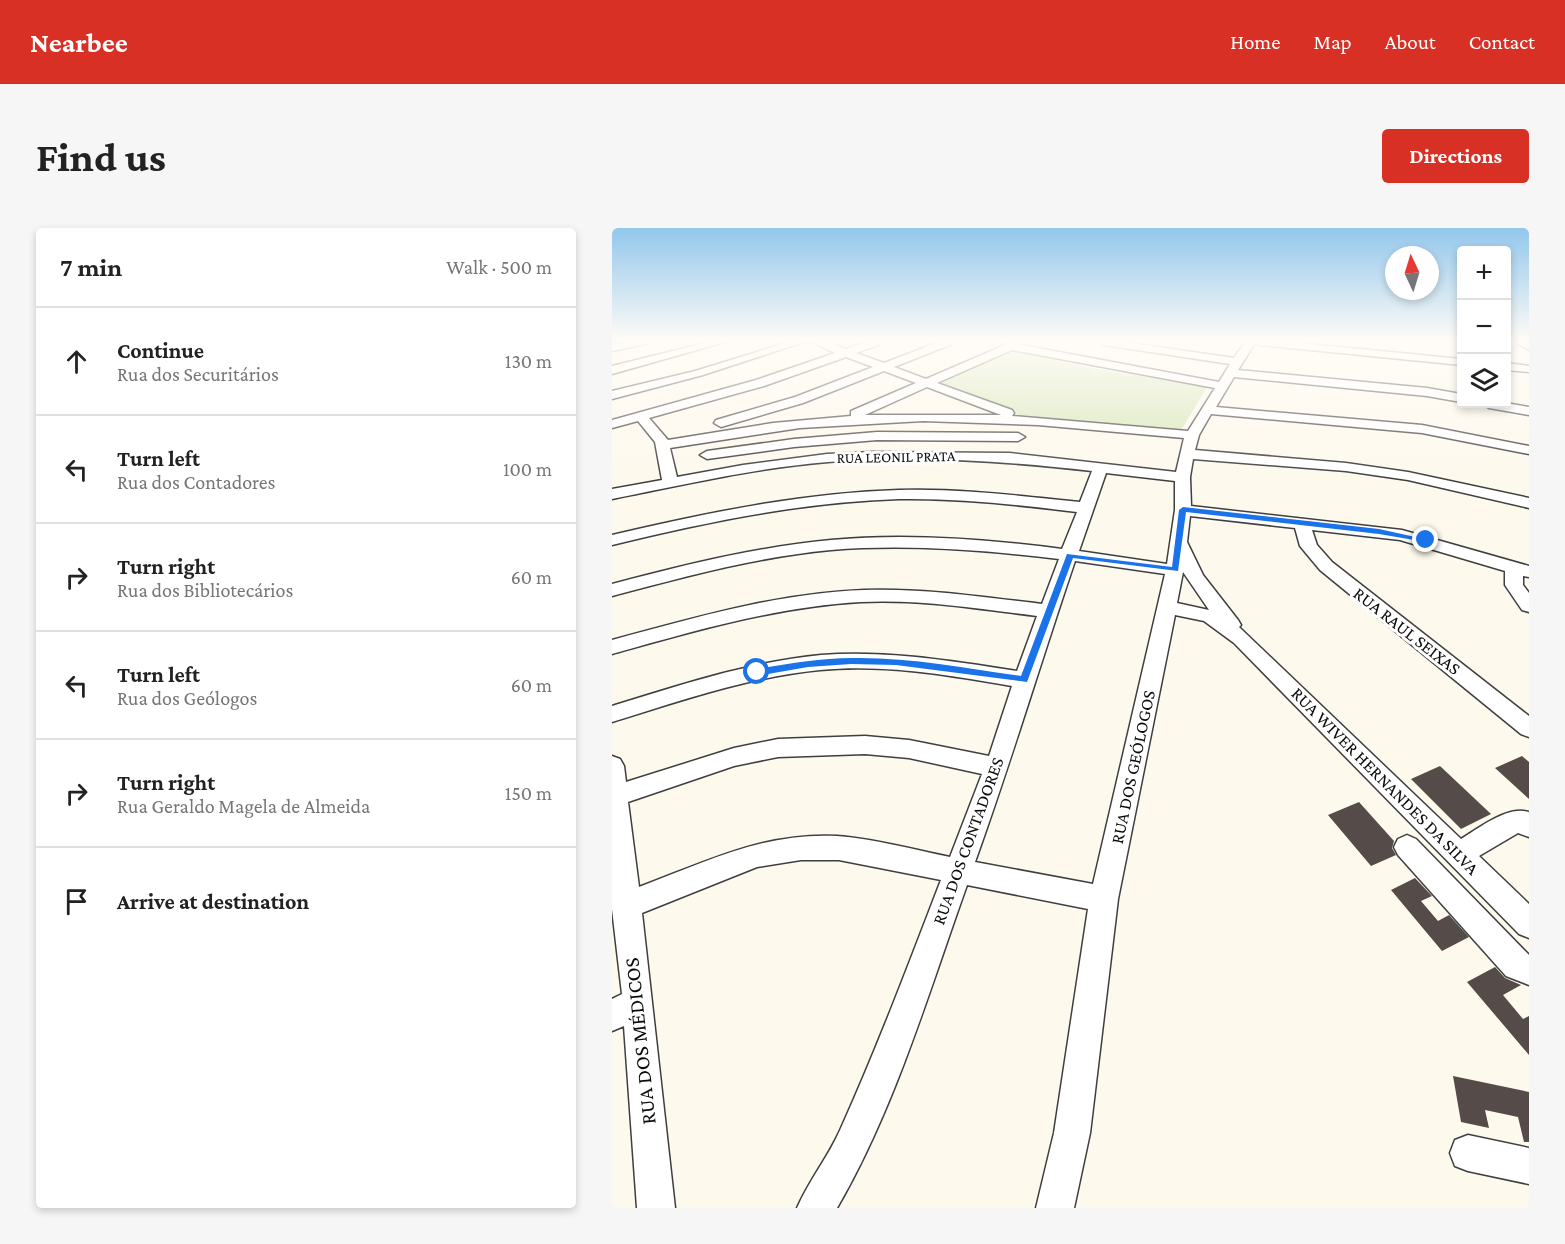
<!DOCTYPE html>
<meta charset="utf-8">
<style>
body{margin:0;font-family:"Crimson Pro",serif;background:#f6f6f6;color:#222}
.controls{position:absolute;right:18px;top:18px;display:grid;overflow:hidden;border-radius:6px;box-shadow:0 3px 9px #0003}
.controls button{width:54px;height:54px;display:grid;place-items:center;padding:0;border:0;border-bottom:2px solid #e0e0e0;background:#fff;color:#222;font:30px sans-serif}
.compass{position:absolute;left:773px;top:18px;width:54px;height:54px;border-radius:50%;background:#fff;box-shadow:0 3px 9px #0003;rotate:356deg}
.stop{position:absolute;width:18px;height:18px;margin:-14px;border:4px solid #1a73e8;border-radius:50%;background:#fff}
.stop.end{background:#1a73e8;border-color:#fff;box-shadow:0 2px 6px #0008}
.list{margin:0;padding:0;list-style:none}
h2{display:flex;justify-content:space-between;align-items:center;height:78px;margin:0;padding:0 24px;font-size:26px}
h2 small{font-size:20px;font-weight:400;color:#767676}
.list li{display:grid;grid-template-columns:39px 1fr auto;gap:18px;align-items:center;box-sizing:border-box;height:108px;padding:0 24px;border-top:2px solid #e0e0e0}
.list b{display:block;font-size:22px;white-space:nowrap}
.list p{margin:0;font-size:20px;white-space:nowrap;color:#767676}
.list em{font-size:20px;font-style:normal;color:#767676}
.icon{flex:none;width:33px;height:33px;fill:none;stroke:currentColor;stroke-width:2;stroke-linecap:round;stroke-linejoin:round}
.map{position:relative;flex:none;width:917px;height:980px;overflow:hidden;border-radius:6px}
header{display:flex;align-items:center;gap:36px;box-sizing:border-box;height:84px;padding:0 30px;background:#d93025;color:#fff}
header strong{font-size:28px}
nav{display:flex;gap:33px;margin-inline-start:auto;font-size:21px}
.intro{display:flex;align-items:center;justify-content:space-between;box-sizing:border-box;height:144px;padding:0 36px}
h1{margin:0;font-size:42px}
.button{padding:15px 27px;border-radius:6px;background:#d93025;color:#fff;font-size:21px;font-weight:700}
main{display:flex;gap:36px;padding:0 36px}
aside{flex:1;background:#fff;border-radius:6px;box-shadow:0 3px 9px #0003}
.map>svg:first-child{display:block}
</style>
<header>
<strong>Nearbee</strong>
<nav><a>Home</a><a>Map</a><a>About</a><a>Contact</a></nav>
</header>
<div class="intro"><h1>Find us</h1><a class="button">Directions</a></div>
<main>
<aside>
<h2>7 min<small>Walk · 500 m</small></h2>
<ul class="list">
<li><svg class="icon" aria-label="ahead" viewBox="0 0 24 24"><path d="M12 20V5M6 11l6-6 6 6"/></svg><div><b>Continue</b><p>Rua dos Securitários</p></div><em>130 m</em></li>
<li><svg class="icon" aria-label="left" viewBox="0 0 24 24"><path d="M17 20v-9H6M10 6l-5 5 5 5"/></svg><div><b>Turn left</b><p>Rua dos Contadores</p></div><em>100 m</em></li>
<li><svg class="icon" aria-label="right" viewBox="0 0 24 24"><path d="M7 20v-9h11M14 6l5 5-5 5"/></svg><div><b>Turn right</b><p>Rua dos Bibliotecários</p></div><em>60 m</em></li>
<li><svg class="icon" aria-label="left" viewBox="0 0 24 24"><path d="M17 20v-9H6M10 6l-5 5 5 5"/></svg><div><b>Turn left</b><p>Rua dos Geólogos</p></div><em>60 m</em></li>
<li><svg class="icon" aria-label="right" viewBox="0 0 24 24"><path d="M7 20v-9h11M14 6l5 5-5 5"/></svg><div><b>Turn right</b><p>Rua Geraldo Magela de Almeida</p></div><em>150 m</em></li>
<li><svg class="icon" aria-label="arrive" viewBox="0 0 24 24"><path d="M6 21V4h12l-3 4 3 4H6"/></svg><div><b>Arrive at destination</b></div></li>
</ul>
</aside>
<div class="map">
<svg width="917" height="980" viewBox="0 0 917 980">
<rect width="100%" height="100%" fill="#fef9ed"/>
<path fill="#d6e7b8" d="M395,122L473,139L595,159L568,204L416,190L320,154Z"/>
<g fill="#554c49">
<path d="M910,528L917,534V571L883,540Z"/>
<path d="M828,538L879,586L849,601L799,551Z"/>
<path d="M747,574L782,613L780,620L784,627L759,638L716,587Z"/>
<path d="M803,650L820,668L809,673L826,693L837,687L857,709L830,723L779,662Z"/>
<path d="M883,739L893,750L909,757L891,767L911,791L917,788V827L855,754Z"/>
<path d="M841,848L917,864V914H912L906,889L873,882L877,900L849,894Z"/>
</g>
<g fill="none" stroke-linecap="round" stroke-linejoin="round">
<defs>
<g id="minor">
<path d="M15,114H35L34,116L0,123V117Z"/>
<path d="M97,114H113L0,146V138Z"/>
<path d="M177,114H192L91,147L0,171V163L83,143Z"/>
<path d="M200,114H214L234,121L255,114H269L268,116L244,125L272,135L327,114H341L340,116L282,139L314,151L400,114H413L410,117L607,154L618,136L492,117L487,114H512L622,130L633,114H678L849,131V137L648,117L643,115L626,142L815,160L849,166V174L815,168L622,149L604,179L810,197L917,218V226L810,205L599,186L587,207L583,222L734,235L796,244L917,270V280L796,252L734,243L581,231L578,249L579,278L790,302L917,338V349L911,348V357L917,365V384L910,382L893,357V343L788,312L700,302L705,317L720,334L917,488V509L909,506L708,342L688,318L683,300L578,288L575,314L591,347L626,392L629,397L627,399L849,611C867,600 896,577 917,584V609L906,605L867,628L917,676V710L907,706L622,415L592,393L563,387L506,671L478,905L462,980H424L442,905L476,681L355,657C316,766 283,880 225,980H185C197,952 217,928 229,900C266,818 297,735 329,652L227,632H189L145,639L30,685L63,980H25L12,798L0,803V771L10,766L0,681V528L8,531L12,538L14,554L122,520L166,511L253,508L297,512L377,528L400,458C336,447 273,436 208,442C137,449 68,473 0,494V478C68,457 137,434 209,427C275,422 340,433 405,443L425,388C367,381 308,371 249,374C163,379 82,403 0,426V412C82,390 166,365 252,362C311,360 371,369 430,376L447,331C371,322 295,316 219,322C144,329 72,349 0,368V356C72,337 144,319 219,312C296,305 374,311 450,321L465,284C406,277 347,270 287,271C190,274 94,294 0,317V307C94,285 190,265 287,262C347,260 408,268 468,274L480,243C393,233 304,227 216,234C143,240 71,257 0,271V261L50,252L43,214L26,193L0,200V192L144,152L223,125ZM400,122L603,160L576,203L400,188L402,185L400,182L325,155ZM234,129L261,139L183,169L104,192L102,195L109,199L191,175L272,143L304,155L239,183V188L161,195L56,212L37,190L152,158ZM315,159L389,187H253ZM311,193L426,197L572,210L564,244L398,225L261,224L215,226L131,237L65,249L58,220L188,200ZM494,245L563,253V282L555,336L467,323ZM463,333L553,346L481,656L363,634C399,534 429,433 463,333ZM571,344L597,382L565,375ZM253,526L297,530L370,546L338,629C303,622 260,610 225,608C152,604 94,634 27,659L16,574L122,538L166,529Z"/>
<path d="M904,114H917V122Z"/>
<path d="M894,135L917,138V144L894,142Z"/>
<path d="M894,175L917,179V187L877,180L871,176Z"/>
<path d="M265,204L406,205L413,209L406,213L265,212L182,219L95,231L88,227L95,223L182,211Z"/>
<path d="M795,607L804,611L917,727V757L894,748L786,627L782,619L786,611Z"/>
<path d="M856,907L917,920V956L856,943L843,938L838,925L843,912Z"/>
</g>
</defs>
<use href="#minor" stroke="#3f3f3f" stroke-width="3"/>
<use href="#minor" fill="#fff" fill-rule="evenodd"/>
</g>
<linearGradient id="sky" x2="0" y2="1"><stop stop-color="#93c7ec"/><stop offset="0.45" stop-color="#fffcf7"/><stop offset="1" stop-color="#fffcf7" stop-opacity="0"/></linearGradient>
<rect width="917" height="251" fill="url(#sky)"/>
<path fill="#1a73e8" d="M571,279L767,301L817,312L814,314L767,306L574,284L566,343L461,330L415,454L284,437L239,436L196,439L145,448L140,444L145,441C176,436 208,430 240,430C297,429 353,440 409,448L455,326L560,339L567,282Z"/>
<g text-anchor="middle" stroke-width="6" stroke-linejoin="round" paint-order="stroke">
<g font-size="15" fill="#0c0c0c" stroke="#fff">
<text transform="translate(284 229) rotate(-1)" y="5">RUA LEONIL PRATA</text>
</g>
<g font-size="18" fill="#0c0c0c" stroke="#fff">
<text transform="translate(795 403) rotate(38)" y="6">RUA RAUL SEIXAS</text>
<text transform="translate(521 539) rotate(-78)" y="6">RUA DOS GEÓLOGOS</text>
<text transform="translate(773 553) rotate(45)" y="6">RUA WIVER HERNANDES DA SILVA</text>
<text transform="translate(356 613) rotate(-70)" y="6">RUA DOS CONTADORES</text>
</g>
<g font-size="21" fill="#0c0c0c" stroke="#fff">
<text transform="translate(28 813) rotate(-96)" y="7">RUA DOS MÉDICOS</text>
</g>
</g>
</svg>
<div class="controls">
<button>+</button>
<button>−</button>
<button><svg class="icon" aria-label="layers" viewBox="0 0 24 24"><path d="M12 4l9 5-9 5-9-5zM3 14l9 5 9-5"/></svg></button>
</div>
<svg class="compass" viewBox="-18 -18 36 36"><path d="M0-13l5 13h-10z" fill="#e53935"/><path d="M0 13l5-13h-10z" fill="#767676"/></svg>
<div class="stop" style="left:145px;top:444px"></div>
<div class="stop end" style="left:814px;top:312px"></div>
</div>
</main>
